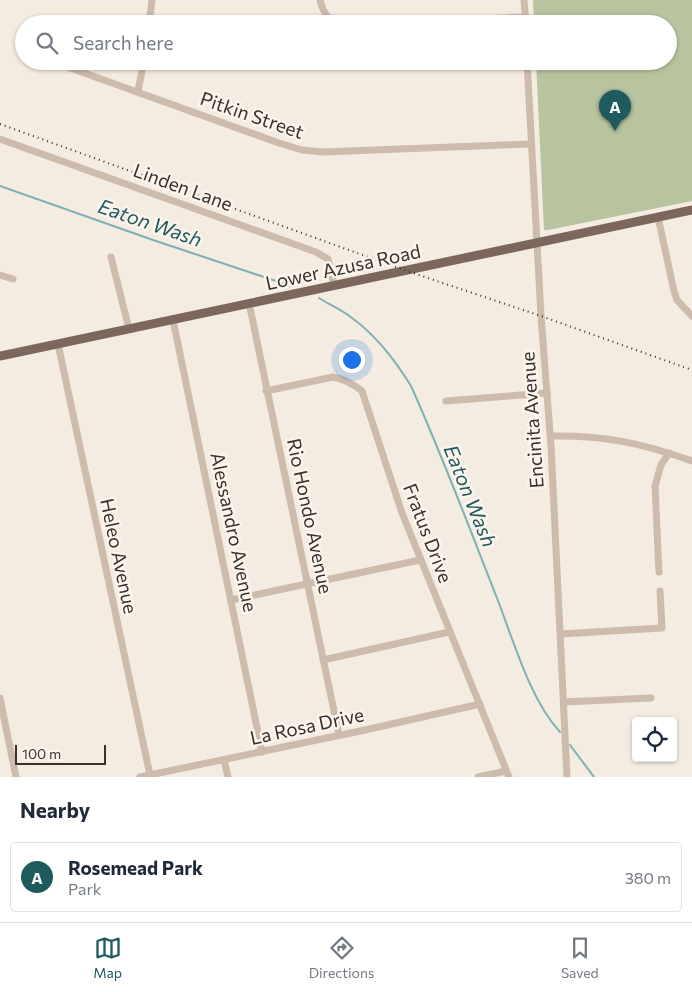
<!DOCTYPE html>
<style>
body{margin:0;font-family:Commissioner,sans-serif;background:#f6f6f7;color:#1f2937}
.controls{position:absolute;right:15px;bottom:15px;display:grid;overflow:hidden;border-radius:5px;box-shadow:0 1px 4px #0004}
.controls button{width:45px;height:45px;display:grid;place-items:center;padding:0;border:0;border-bottom:1px solid #e0e1e3;background:#fff;color:#1f2937;font:25px sans-serif}
.scale{position:absolute;left:15px;bottom:12px;width:91px;box-sizing:border-box;padding-left:5px;border:2px solid #3b302b;border-top:0;font-size:14px;line-height:18px;white-space:nowrap;color:#3b302b;-webkit-text-stroke:4px #fbf5ee;paint-order:stroke}
.you{position:absolute;left:351px;top:359px;width:18px;height:18px;margin:-12px;border:4px solid #fff;border-radius:50%;background:#1a73e8;box-shadow:0 0 0 8px #1a73e833}
.badge{display:grid;place-items:center;width:32px;height:32px;border-radius:50%;background:#1f5a5e;color:#fff;font-size:16px;font-weight:700}
.pin{position:absolute;translate:-50% -41px;filter:drop-shadow(0 1px 2px #0008)}
.pin::after{content:'';position:absolute;top:26px;width:18px;height:15px;background:inherit;clip-path:polygon(0 0,100% 0,50% 100%)}
.list{margin:0;padding:0;list-style:none}
h2{display:flex;justify-content:space-between;align-items:center;height:65px;margin:0;padding:0 20px;font-size:21px}
h2 small{font-size:16px;font-weight:400;color:#747a83}
.list li{display:grid;grid-template-columns:32px 1fr auto;gap:15px;align-items:center;box-sizing:border-box;height:70px;margin:0 10px 10px;padding:0 10px;border:1px solid #e0e1e3;border-radius:5px}
.list b{display:block;font-size:19px;white-space:nowrap}
.list p{margin:0;font-size:16px;white-space:nowrap;color:#747a83}
.list em{font-size:16px;font-style:normal;color:#747a83}
.icon{flex:none;width:28px;height:28px;fill:none;stroke:currentColor;stroke-width:2;stroke-linecap:round;stroke-linejoin:round}
.map{position:relative;flex:none;width:692px;height:777px;overflow:hidden}
.search{position:absolute;background:#fff;box-shadow:0 1px 4px #0004;left:15px;right:15px;top:15px;height:55px;display:flex;align-items:center;gap:12px;box-sizing:border-box;padding:0 18px;border-radius:28px;color:#747a83;font-size:19px}
.sheet{height:145px;background:#fff}
nav{display:flex;justify-content:space-around;align-items:center;box-sizing:border-box;height:70px;border-top:1px solid #e0e1e3;background:#fff;font-size:14px;color:#747a83}
nav a{display:grid;justify-items:center;gap:2px}
nav .on{color:#1f5a5e}
.map>svg:first-child{display:block}
</style>
<div class="map">
<svg width="692" height="777" viewBox="0 0 692 777">
<rect width="100%" height="100%" fill="#f4ebe1"/>
<path fill="#b8c4a0" d="M533,0H692V201L548,230H544L536,61H668V24H534Z"/>
<g fill="none" stroke-linecap="round" stroke-linejoin="round">
<g stroke="#7fb0b2" stroke-width="2">
<path d="M0,186L153,240L291,286"/>
<path d="M319,298C330,305 342,310 352,318C377,336 395,360 411,386C442,455 469,527 497,598C513,639 530,700 560,732"/>
<path d="M570,745L594,777"/>
</g>
<g stroke="#cdbbac" stroke-width="7">
<path d="M320,0C323,13 328,20 341,24"/>
<path d="M524,0L526,24"/>
<path d="M149,24L152,0"/>
<path d="M379,24L525,17"/>
<path d="M527,61L541,316L551,446L567,777"/>
<path d="M62,65L279,143L302,150L323,152L530,144"/>
<path d="M138,91L144,61"/>
<path d="M0,139L316,252L328,259L334,285"/>
<path d="M658,217L674,291L677,300L692,316"/>
<path d="M111,257L129,329"/>
<path d="M0,275L13,279"/>
<path d="M249,303L339,735"/>
<path d="M173,320L262,752"/>
<path d="M58,344L150,775"/>
<path d="M266,391L333,377C345,379 353,384 362,391L402,513L509,777"/>
<path d="M446,401L547,393"/>
<path d="M550,436C603,435 642,443 692,461"/>
<path d="M659,572L655,486L661,465L669,453"/>
<path d="M231,600L420,560"/>
<path d="M561,634L662,628L660,591"/>
<path d="M323,660L449,632"/>
<path d="M0,698L16,777"/>
<path d="M564,702L651,698"/>
<path d="M224,760L228,777"/>
<path d="M140,777L365,730L480,704"/>
<path d="M478,777L506,771"/>
</g>
<path stroke="#7d675c" stroke-width="9" d="M0,356L692,210"/>
<path stroke="#3b302b" stroke-width="2" stroke-dasharray="1 4" stroke-linecap="butt" d="M0,124L407,271L541,316L692,370"/>
</g>
<g text-anchor="middle" stroke-width="5" stroke-linejoin="round" paint-order="stroke">
<g font-size="19" fill="#3b302b" stroke="#fbf5ee">
<text transform="translate(252 115) rotate(19)" y="7">Pitkin Street</text>
<text transform="translate(183 187) rotate(20)" y="7">Linden Lane</text>
<text transform="translate(343 267) rotate(-12)" y="7">Lower Azusa Road</text>
<text transform="translate(532 420) rotate(-94)" y="7">Encinita Avenue</text>
<text transform="translate(310 516) rotate(78)" y="7">Rio Hondo Avenue</text>
<text transform="translate(234 532) rotate(78)" y="7">Alessandro Avenue</text>
<text transform="translate(428 533) rotate(69)" y="7">Fratus Drive</text>
<text transform="translate(119 556) rotate(78)" y="7">Heleo Avenue</text>
<text transform="translate(307 726) rotate(-12)" y="7">La Rosa Drive</text>
</g>
<g font-size="20" font-style="italic" fill="#1f5a5e" stroke="#fbf5ee">
<text transform="translate(150 223) rotate(19)" y="7">Eaton Wash</text>
<text transform="translate(470 496) rotate(68)" y="7">Eaton Wash</text>
</g>
</g>
</svg>
<div class="controls">
<button><svg class="icon" aria-label="locate" viewBox="0 0 24 24"><circle cx="12" cy="12" r="6"/><path d="M12 2v4M12 18v4M2 12h4M18 12h4"/></svg></button>
</div>
<div class="scale">100 m</div>
<div class="you"></div>
<div class="pin badge" style="left:615px;top:131px">A</div>
<div class="search"><svg class="icon" aria-label="search" viewBox="0 0 24 24"><circle cx="10" cy="10" r="6"/><path d="M15 15l6 6"/></svg>Search here</div>
</div>
<section class="sheet">
<h2>Nearby<small></small></h2>
<ul class="list">
<li><span class="badge">A</span><div><b>Rosemead Park</b><p>Park</p></div><em>380 m</em></li>
</ul>
</section>
<nav>
<a class="on"><svg class="icon" aria-label="map" viewBox="0 0 24 24"><path d="M3 6l6-2 6 2 6-2v14l-6 2-6-2-6 2zM9 4v14M15 6v14"/></svg>Map</a>
<a><svg class="icon" aria-label="directions" viewBox="0 0 24 24"><path d="M12 3l9 9-9 9-9-9zM9 14v-3h6M13 9l2 2-2 2"/></svg>Directions</a>
<a><svg class="icon" aria-label="saved" viewBox="0 0 24 24"><path d="M7 4h10v16l-5-4-5 4z"/></svg>Saved</a>
</nav>
